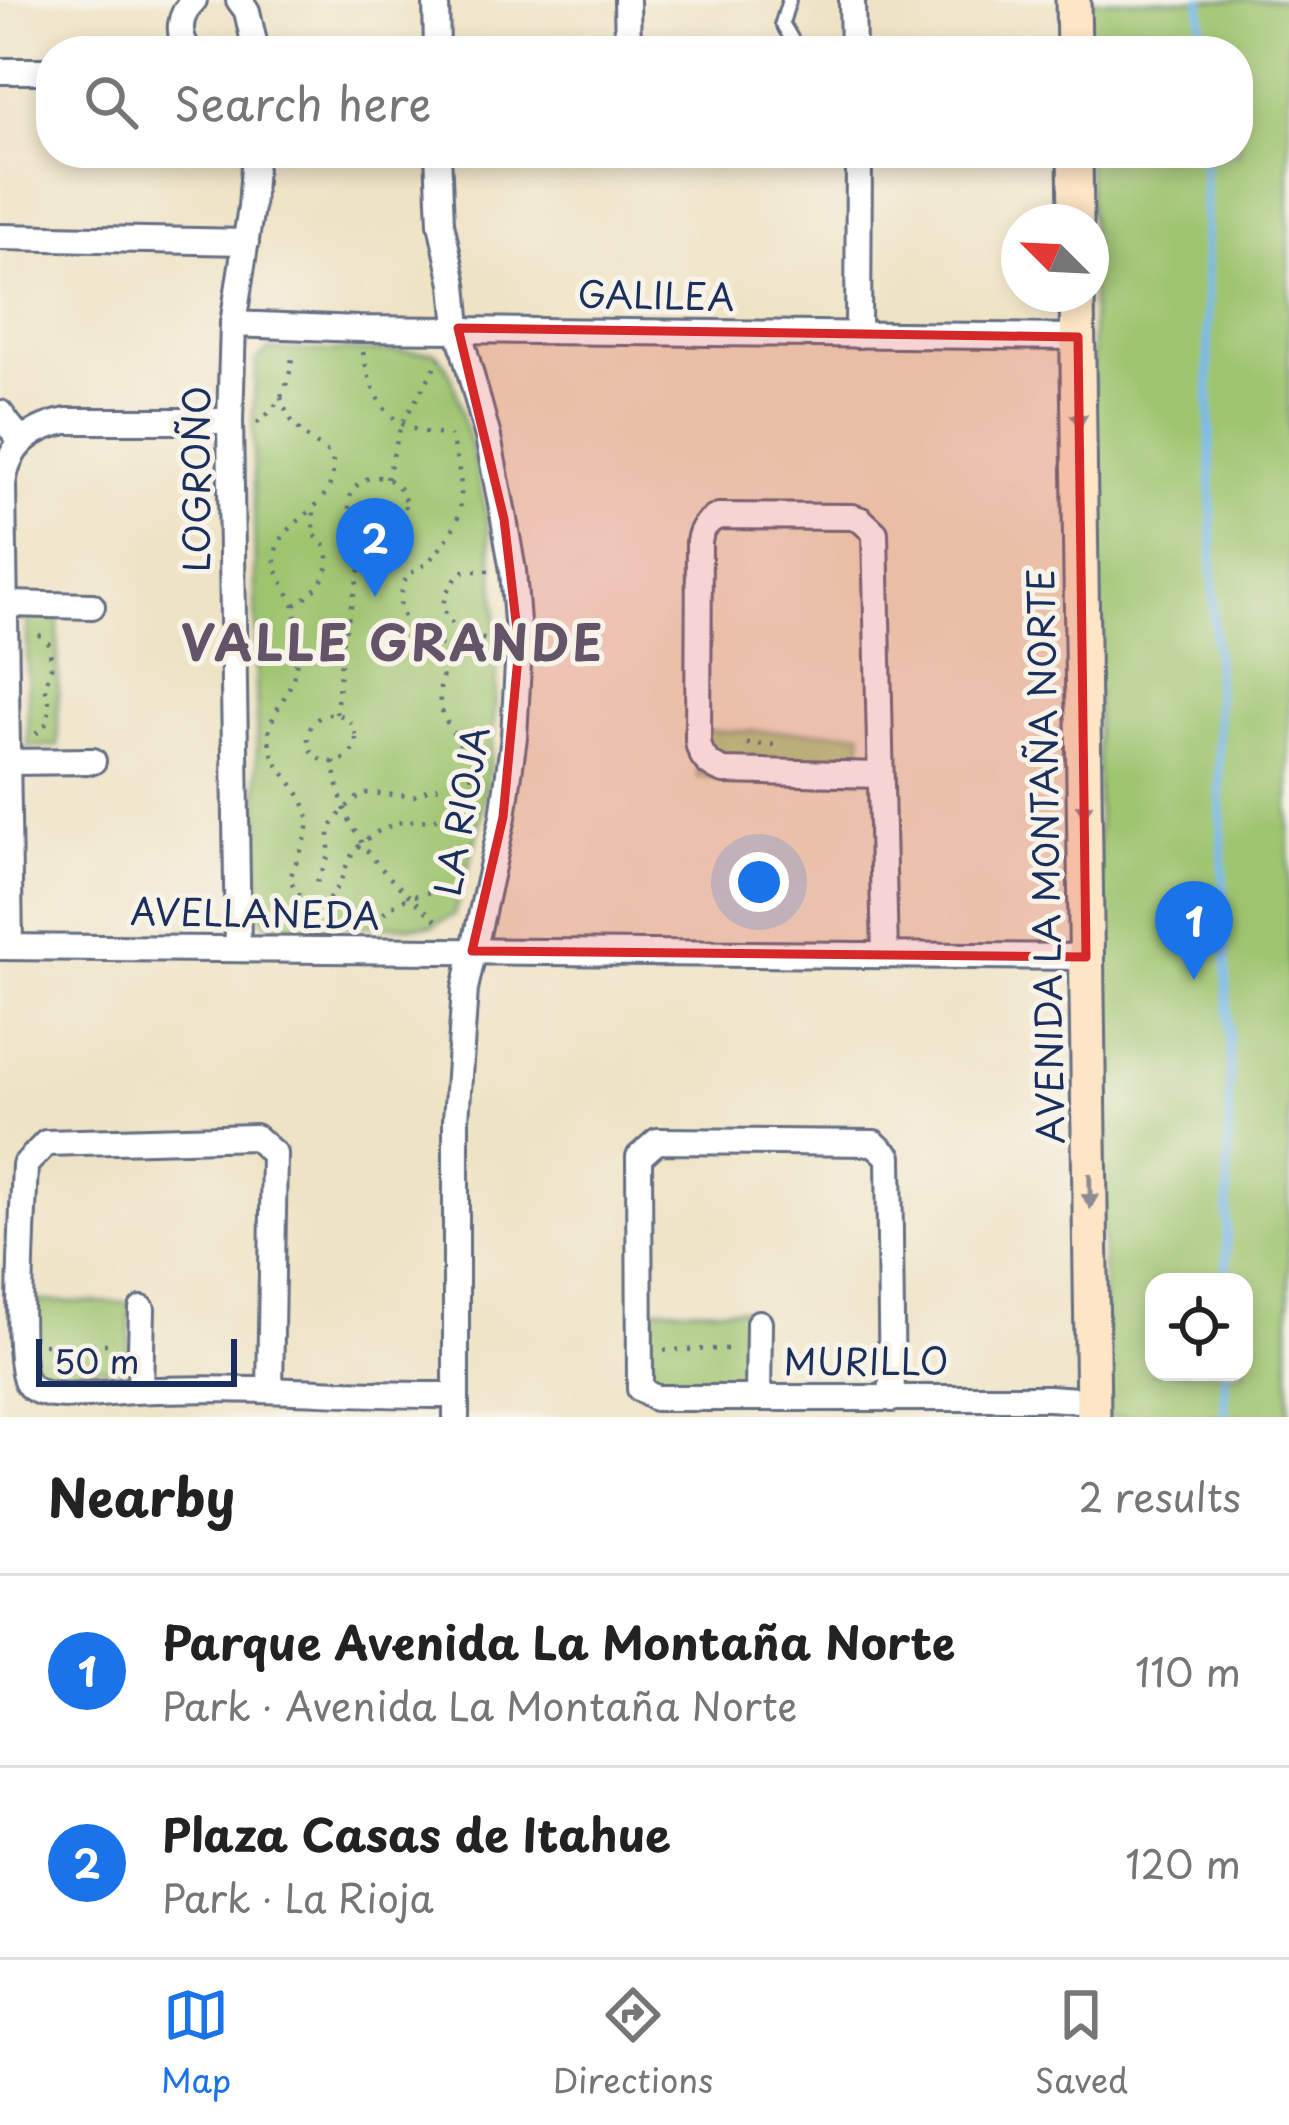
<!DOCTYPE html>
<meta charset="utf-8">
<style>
body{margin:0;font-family:"Playpen Sans",sans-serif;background:#f6f6f6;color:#222}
.controls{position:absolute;right:36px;bottom:36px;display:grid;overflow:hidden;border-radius:24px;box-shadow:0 6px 18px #0003}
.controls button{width:108px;height:108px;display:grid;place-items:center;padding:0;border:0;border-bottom:3px solid #e0e0e0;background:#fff;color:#222;font:60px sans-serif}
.compass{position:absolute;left:1001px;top:204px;width:108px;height:108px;border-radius:50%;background:#fff;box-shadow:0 6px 18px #0003;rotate:294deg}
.scale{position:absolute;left:36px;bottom:30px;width:201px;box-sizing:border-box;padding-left:12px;border:6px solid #1b2f5e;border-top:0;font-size:33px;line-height:42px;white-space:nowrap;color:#1b2f5e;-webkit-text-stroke:9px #f7f3e8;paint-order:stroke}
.you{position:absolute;left:759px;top:882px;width:42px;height:42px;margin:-30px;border:9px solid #fff;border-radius:50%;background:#1a73e8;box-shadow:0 0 0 18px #1a73e833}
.badge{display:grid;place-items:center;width:78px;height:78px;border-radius:50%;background:#1a73e8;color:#fff;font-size:39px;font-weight:700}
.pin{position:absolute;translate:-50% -99px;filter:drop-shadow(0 3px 6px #0008)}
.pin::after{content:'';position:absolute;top:63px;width:42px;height:36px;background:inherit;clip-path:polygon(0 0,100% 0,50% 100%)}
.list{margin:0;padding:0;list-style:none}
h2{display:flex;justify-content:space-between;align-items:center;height:156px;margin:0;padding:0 48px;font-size:51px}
h2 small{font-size:39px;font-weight:400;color:#767676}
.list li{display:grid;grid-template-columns:78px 1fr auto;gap:36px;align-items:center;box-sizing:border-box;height:192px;padding:0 48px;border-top:3px solid #e0e0e0}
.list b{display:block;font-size:45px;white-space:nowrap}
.list p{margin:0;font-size:39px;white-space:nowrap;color:#767676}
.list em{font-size:39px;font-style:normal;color:#767676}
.icon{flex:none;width:66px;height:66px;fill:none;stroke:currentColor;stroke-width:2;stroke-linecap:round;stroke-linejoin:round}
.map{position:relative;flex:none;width:1289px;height:1417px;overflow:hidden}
.search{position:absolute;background:#fff;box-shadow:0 6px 18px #0003;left:36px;right:36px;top:36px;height:132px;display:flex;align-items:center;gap:30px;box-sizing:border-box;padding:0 42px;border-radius:48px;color:#767676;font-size:45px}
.sheet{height:540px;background:#fff}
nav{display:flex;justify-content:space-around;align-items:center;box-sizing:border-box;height:168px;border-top:3px solid #e0e0e0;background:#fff;font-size:33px;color:#767676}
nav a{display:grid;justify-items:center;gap:6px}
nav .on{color:#1a73e8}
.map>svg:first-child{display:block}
</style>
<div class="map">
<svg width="1289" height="1417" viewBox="0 0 1289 1417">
<rect width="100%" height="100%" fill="#f7f3e8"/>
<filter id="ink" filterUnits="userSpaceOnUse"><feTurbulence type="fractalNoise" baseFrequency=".00833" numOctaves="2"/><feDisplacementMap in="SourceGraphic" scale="24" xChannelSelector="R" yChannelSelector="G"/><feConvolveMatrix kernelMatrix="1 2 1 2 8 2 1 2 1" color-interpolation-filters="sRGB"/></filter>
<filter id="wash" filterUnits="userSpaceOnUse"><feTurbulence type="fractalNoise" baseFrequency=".004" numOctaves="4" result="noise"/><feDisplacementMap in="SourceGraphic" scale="48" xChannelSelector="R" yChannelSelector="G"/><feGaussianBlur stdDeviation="2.7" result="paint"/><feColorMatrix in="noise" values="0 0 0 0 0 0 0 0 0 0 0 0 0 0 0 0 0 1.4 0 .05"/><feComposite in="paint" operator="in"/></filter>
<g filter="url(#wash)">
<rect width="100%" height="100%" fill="#efe3c5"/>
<g fill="#9fc46f" stroke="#5d7a66" stroke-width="3" fill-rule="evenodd">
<path d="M1084,0H1289V1417H1105L1091,222L1087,153H1238V51H1085ZM1154,1282H1244V1372H1154Z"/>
<path d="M268,350L434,352C454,368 458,401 465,426C504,554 506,696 479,827C473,856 462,886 454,915L432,926H269L259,916L253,415L257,360Z"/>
<path d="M27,617L58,618V746L28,747Z"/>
<path d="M698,731L862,732L861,778L698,777Z"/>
<path d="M30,1301L130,1303L129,1368H81L64,1382H47L29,1366Z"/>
<path d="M648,1308L747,1309L743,1384L696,1381L682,1389L661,1387L647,1371Z"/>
</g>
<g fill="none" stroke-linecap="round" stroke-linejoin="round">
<g stroke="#7bbaef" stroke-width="8">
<path d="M1201,0L1202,51"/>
<path d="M1204,153L1214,618L1230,1068L1226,1282"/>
<path d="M1225,1372V1417"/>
</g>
</g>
</g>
<g filter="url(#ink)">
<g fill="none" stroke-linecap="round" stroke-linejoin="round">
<defs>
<g id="lane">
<path d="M789,0L782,23L798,50L804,51"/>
<path d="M833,51L851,37"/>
</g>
<g id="street">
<path d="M239,0L247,11L256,51"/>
<path d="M436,0L437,51"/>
<path d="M627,0L628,51"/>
<path d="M852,0L853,51"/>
<path d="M189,51C176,33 179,15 194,0"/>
<path d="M0,71H51"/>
<path d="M438,153L441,223L454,284L458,328L488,437L504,519L513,571L519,647L514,737L503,817L465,989L456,1120V1417"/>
<path d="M0,237L246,242"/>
<path d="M233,324L359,329L1078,337"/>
<path d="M858,335L859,153"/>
<path d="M0,413L21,441"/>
<path d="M6,604L92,606"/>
<path d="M7,762L93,761"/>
<path d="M880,775L724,771C709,766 700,757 698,741L699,541C701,529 707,521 719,516L852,517L861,520L875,533L885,955"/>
<path d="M0,947L1086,957"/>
<path d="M10,947L3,485C7,447 30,428 67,421H230"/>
<path d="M238,949L230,421L233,324L251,207L255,153"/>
<path d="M140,1390L142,1309"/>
<path d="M270,1390L274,1154L255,1137L46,1143L25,1165C24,1199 13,1364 28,1384C44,1405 108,1392 134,1391C241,1385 349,1396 456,1395"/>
<path d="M758,1397L759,1323"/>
<path d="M892,1399L889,1157L874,1143L657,1141L639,1157L640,1389L655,1398H1048L1093,1401"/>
</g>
<g id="secondary">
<path d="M1073,0L1074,51"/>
<path d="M1075,153L1076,222"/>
<path d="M1077,294L1093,1417"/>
</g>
</defs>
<use href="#lane" stroke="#656e82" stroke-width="18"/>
<use href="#street" stroke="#656e82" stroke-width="30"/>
<use href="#secondary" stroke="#656e82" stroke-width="39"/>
<g stroke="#656e82" stroke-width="4.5" stroke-dasharray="3 9" stroke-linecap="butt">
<path d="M363,352C373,405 391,432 447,435"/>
<path d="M281,397C288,426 309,439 332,456C342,509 281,517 275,555C273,575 289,588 294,606C297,614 296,625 297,633C299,652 297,671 289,688C282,704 268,719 269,738C270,774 313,791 308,828C305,846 294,863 290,880L302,899L320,905C347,888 340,863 361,844C371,834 389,825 402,822C412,820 421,821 430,820C458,817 474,794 471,767C470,756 466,751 459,742C434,705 436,696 449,654C438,636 409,635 402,612C398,601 401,584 408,576C413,571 419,569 424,565C439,553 456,529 460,510C464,485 457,458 450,435"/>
<path d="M257,423C281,406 292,379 292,351"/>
<circle cx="377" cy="505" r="28"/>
<path d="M387,479L401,425L440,359"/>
<path d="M489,571H464C424,607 448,632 492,641"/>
<path d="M295,605C314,594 335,573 326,548C323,542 317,538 313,533L314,510"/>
<path d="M336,714L343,640L369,532"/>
<circle cx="332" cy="738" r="24"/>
<path d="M36,734L47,723L50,705L45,687L51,668L50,645L36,632"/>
<path d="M747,744L777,745"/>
<path d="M334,761C342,841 387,877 443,926"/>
<path d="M317,882L329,856V829L344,809L363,793L414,796L429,789L446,786"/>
<path d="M376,923C396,894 426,892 460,889"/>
<path d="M44,1344H116"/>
<path d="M664,1350L731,1349"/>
</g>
<use href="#lane" stroke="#fff" stroke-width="12"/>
<use href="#street" stroke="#fff" stroke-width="24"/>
<use href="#secondary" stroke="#fde5c5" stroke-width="33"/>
</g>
<defs><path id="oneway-solid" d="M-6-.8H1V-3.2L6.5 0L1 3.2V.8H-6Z" transform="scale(3)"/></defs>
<g fill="#8c8a92">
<use href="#oneway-solid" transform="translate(1079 411) rotate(89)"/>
<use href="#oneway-solid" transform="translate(1084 801) rotate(89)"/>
<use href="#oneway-solid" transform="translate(1090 1191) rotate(89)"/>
</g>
</g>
<path fill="#d62828" fill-opacity="0.2" stroke="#d62828" stroke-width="9" stroke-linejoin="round" d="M458,328L1078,337L1086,957L472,951L503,817L519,647L504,519Z"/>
<g text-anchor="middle" stroke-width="10" stroke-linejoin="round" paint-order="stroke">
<g font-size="36" fill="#1b2f5e" stroke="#f7f3e8">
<text transform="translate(656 296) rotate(1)" y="13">GALILEA</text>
<text transform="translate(197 479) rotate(-90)" y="13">LOGROÑO</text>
<text transform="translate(462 811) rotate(-80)" y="13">LA RIOJA</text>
<text transform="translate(1046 856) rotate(-91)" y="13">AVENIDA LA MONTAÑA NORTE</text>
<text transform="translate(255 914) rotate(1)" y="13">AVELLANEDA</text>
<text x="866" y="1375">MURILLO</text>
</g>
<g font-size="48" font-weight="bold" letter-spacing="3" fill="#635468" stroke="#f7f3e8">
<text x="393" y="661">VALLE GRANDE</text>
</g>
</g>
</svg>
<div class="controls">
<button><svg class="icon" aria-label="locate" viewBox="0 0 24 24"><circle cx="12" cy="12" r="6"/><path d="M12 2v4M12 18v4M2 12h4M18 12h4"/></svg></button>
</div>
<svg class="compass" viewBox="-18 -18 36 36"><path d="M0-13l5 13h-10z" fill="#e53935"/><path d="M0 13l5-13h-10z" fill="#767676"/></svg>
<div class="scale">50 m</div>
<div class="you"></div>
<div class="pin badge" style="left:1194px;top:980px">1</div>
<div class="pin badge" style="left:375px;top:597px">2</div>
<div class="search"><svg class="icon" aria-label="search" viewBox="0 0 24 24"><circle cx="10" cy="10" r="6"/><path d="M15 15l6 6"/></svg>Search here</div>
</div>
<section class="sheet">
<h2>Nearby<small>2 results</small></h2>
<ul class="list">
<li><span class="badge">1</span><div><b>Parque Avenida La Montaña Norte</b><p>Park · Avenida La Montaña Norte</p></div><em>110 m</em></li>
<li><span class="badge">2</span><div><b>Plaza Casas de Itahue</b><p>Park · La Rioja</p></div><em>120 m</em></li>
</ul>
</section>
<nav>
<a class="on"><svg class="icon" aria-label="map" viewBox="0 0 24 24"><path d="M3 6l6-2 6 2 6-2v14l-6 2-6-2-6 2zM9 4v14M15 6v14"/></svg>Map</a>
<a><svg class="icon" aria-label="directions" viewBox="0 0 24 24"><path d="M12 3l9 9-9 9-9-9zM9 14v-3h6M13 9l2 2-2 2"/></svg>Directions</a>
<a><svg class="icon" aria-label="saved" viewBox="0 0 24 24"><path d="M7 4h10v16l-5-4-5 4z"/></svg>Saved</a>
</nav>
